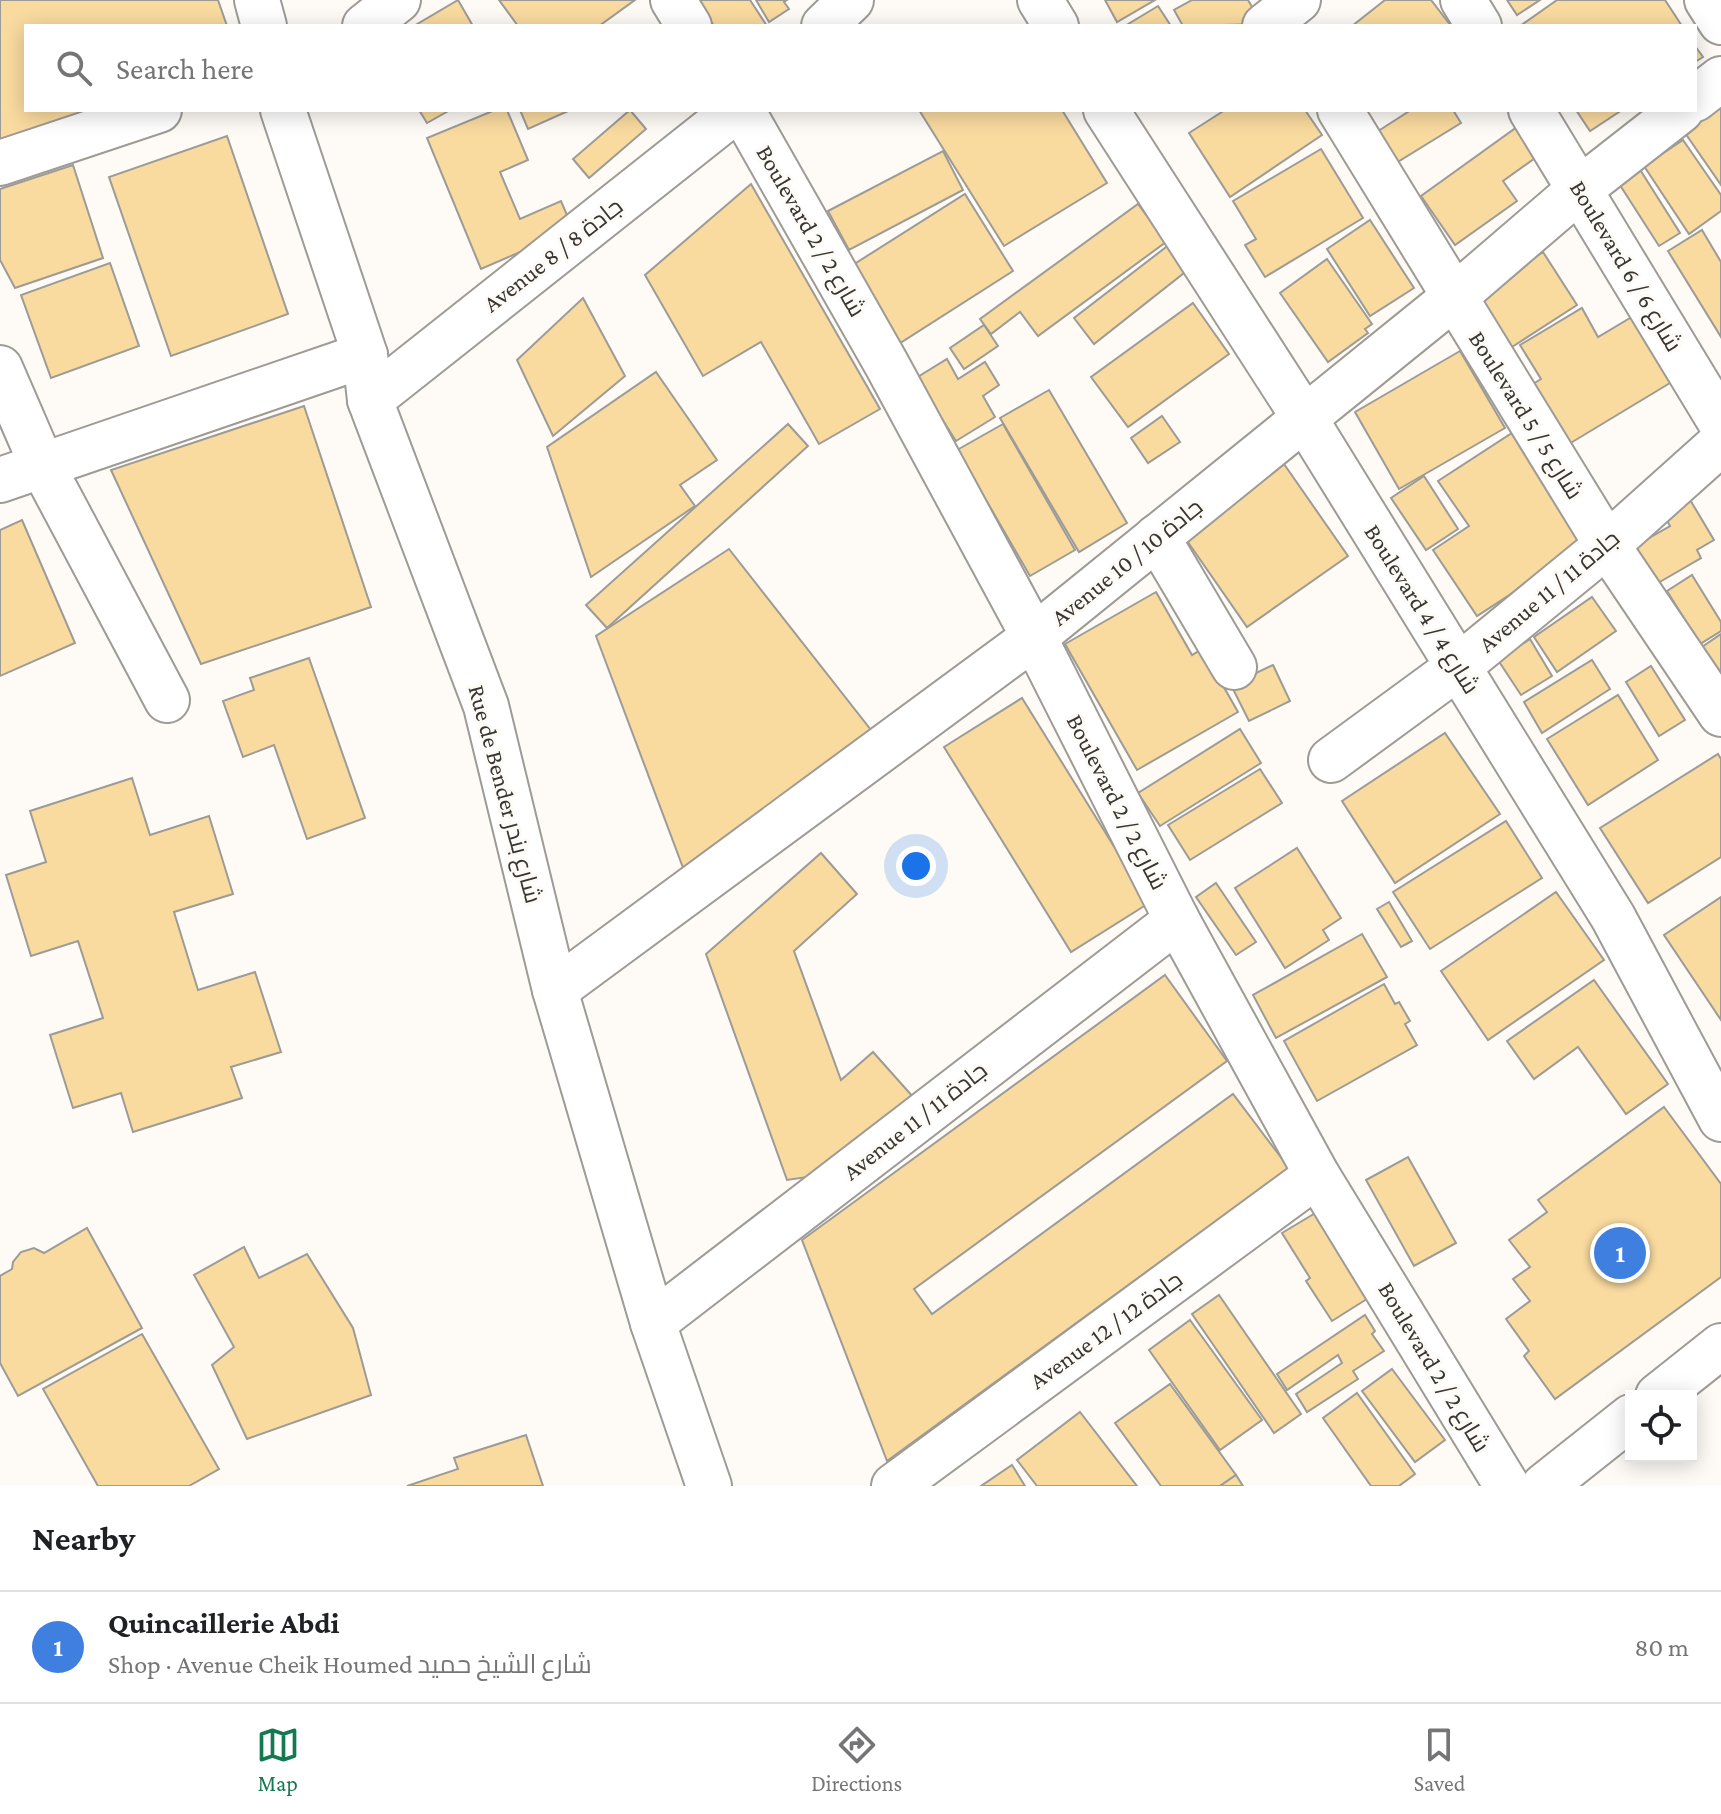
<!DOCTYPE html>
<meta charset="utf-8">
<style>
body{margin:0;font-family:"Crimson Pro",Cairo,serif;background:#f2f2f2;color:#202124}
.controls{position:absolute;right:24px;bottom:24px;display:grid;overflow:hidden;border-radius:0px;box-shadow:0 4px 20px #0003}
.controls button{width:72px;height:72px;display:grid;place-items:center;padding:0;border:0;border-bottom:2px solid #e0e0e0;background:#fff;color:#202124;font:40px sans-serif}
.you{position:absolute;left:916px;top:866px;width:28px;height:28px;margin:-20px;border:6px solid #fff;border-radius:50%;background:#1a73e8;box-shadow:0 0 0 12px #1a73e833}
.badge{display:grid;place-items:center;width:52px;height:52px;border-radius:50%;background:#147850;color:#fff;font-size:26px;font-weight:700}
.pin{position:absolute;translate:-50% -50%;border:4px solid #fff;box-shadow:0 2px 8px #0006}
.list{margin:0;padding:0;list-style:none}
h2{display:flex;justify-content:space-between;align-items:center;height:104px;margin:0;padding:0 32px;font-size:34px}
h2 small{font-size:26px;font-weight:400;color:#757577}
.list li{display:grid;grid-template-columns:52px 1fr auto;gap:24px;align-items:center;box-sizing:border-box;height:112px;padding:0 32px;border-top:2px solid #e0e0e0}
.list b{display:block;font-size:30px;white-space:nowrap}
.list p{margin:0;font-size:26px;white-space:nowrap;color:#757577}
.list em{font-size:26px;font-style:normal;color:#757577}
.icon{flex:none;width:44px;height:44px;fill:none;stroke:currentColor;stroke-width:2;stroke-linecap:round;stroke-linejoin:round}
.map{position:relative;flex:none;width:1721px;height:1486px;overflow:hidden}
.search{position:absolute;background:#fff;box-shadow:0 4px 20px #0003;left:24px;right:24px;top:24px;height:88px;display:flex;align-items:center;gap:20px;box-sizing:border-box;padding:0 28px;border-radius:0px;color:#757577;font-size:30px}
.sheet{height:216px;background:#fff}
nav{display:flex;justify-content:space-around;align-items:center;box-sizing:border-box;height:112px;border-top:2px solid #e0e0e0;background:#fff;font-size:22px;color:#757577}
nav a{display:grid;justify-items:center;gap:4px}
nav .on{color:#147850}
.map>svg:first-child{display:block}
</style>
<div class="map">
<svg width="1721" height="1486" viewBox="0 0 1721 1486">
<rect width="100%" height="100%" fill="#fefbf6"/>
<g fill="#f9da9f" stroke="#9d9b96" stroke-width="2">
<path d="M0,0H218L227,26H26V110H121L0,152Z"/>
<path d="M458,0L473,26H414Z"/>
<path d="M499,0H635L599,26H518Z"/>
<path d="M698,0H750L767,26H714Z"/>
<path d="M756,0H787L784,2L789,9L769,22Z"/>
<path d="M1105,0H1155L1117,22Z"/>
<path d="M1192,0H1248L1262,24L1183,26L1174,10Z"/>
<path d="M1385,0H1431L1451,26H1352Z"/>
<path d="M1507,0H1540L1517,15Z"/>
<path d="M1557,0H1665L1682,26H1520Z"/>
<path d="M1158,6L1171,26H1125Z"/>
<path d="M1695,46L1703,57L1695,62Z"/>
<path d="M1720,106L1721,108V185L1683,130Z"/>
<path d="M419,110H450L427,123Z"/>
<path d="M495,110H507L528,160L500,172L520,219L561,201L573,229L481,269L427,138Z"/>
<path d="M520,110H568V111L528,129Z"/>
<path d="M630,110L646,129L589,178L573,159Z"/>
<path d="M919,110H1062L1107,183L1004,246Z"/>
<path d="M1225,110H1305L1322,135L1230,197L1189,133Z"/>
<path d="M1411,110H1453L1461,123L1391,166L1372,135Z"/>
<path d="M1576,110H1622L1590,131Z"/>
<path d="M1517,127L1538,156L1503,181L1517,201L1455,245L1421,196Z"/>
<path d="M227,136L288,314L171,356L109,177Z"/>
<path d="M1683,140L1721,195V211L1689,234L1644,166Z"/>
<path d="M1321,149L1363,218L1265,277L1245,245L1256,239L1233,201Z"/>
<path d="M943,151L963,190L849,250L828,211Z"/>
<path d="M73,165L103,258L15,288L0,260V189Z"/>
<path d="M1639,168L1680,233L1659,246L1618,182Z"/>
<path d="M751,184L880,409L819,444L761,342L703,376L645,275Z"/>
<path d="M965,194L1013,271L897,345L848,268Z"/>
<path d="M1138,204L1166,242L1038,336L1020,312L991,334L980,319Z"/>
<path d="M1370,220L1414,288L1370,316L1327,249Z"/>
<path d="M1702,230L1721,262V337L1668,251Z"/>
<path d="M1170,244L1189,269L1094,344L1074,318Z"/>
<path d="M1543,252L1577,305L1512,347L1477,295Z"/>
<path d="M1327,259L1372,324L1365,329L1368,333L1328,362L1280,293Z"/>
<path d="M110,263L139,346L51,378L21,295Z"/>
<path d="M583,298L625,376L553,436L517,360Z"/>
<path d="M1193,303L1229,354L1128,427L1091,377Z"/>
<path d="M1582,308L1598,337L1635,315L1675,380L1569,444L1533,384L1541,379L1520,345Z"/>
<path d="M984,325L998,346L964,369L950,348Z"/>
<path d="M1460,351L1505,428L1399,489L1355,412Z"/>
<path d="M947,359L958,379L985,362L999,385L983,396L995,417L956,441L916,378Z"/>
<path d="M656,372L717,460L680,485L695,506L591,577L547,447Z"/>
<path d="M1049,390L1127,523L1079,552L1000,418Z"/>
<path d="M304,406L371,607L201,664L111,470Z"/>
<path d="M1162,416L1180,442L1148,463L1131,438Z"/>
<path d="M788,424L808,446L607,628L586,605Z"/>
<path d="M1003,424L1075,550L1030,576L957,450Z"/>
<path d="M1512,433L1585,546L1477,616L1433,550L1469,526L1438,481Z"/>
<path d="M1284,464L1348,556L1247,627L1183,535Z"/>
<path d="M1424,476L1458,529L1426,550L1391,498Z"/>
<path d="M1689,498L1714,540L1697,550L1701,558L1658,583L1635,546L1670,526L1663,513Z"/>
<path d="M22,520L75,643L0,676V530Z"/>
<path d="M729,549L882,744L685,873L596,636Z"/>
<path d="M1692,575L1721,622V631L1700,644L1667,591Z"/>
<path d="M1156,592L1192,655L1202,649L1238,712L1137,770L1065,644Z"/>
<path d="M1592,597L1616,631L1557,672L1534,637Z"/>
<path d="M1721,634V678L1693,653Z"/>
<path d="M1530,639L1552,676L1521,695L1498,660Z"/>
<path d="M309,658L365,818L307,839L274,745L243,757L223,701L254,690L250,678Z"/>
<path d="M1592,660L1610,689L1542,733L1524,702Z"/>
<path d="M1273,665L1290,701L1249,721L1231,685Z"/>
<path d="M1651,666L1685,720L1659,736L1626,682Z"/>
<path d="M1618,695L1658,760L1588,805L1547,739Z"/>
<path d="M1022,698L1149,903L1071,952L944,747Z"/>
<path d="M1240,729L1261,763L1160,826L1138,793Z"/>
<path d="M1445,733L1500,814L1395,883L1342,801Z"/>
<path d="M1718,754L1721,759V857L1648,903L1600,828Z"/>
<path d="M1260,769L1282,803L1190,860L1168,825Z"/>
<path d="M132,778L150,835L209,816L233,894L174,912L198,990L255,972L281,1052L231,1067L242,1098L133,1132L121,1093L73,1108L50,1035L103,1018L78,941L31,956L6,875L46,862L30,811Z"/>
<path d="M1506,821L1542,878L1430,949L1393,892Z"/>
<path d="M1297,848L1341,918L1323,930L1329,940L1285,968L1235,888Z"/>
<path d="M821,853L857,894L794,951L841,1080L873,1052L914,1098L828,1174L787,1180L706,954Z"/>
<path d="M1216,883L1256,942L1236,955L1196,897Z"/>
<path d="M1556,892L1604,960L1488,1040L1441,971Z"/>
<path d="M1721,897V1020L1664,935Z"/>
<path d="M1389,902L1412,941L1401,947L1377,909Z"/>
<path d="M1362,934L1387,977L1276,1038L1253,995Z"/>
<path d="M1165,975L1227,1061L914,1289L932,1314L1233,1094L1289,1168L887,1461L802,1240Z"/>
<path d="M1594,980L1668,1084L1626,1114L1578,1047L1534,1079L1507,1041Z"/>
<path d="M1384,984L1395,1004L1399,1002L1410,1021L1405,1024L1417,1045L1317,1101L1284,1041Z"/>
<path d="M1664,1107L1721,1184V1277L1555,1399L1524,1356L1529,1351L1506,1319L1530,1301L1513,1279L1530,1267L1509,1240L1547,1212L1538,1200Z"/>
<path d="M1408,1157L1456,1243L1414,1266L1366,1180Z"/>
<path d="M1317,1212L1370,1297L1332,1321L1306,1281L1310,1278L1282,1233Z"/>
<path d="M87,1228L142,1328L18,1396L0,1363V1276L12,1269L13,1262L21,1252L34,1248L44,1253Z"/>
<path d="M244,1247L259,1278L307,1254L353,1328L371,1395L247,1439L212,1365L234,1347L194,1275Z"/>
<path d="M1219,1295L1301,1414L1274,1433L1192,1314Z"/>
<path d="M1365,1315L1375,1331L1372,1334L1384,1351L1353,1371L1358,1379L1307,1412L1296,1394L1342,1363L1338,1355L1287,1390L1277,1374Z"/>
<path d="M1190,1320L1262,1420L1220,1450L1149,1350Z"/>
<path d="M142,1334L219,1469L189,1486H98L43,1389Z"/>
<path d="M1392,1369L1445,1440L1415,1462L1362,1391Z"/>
<path d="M1170,1384L1236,1475L1220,1486H1161L1115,1423Z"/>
<path d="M1357,1393L1415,1474L1399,1486H1371L1323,1418Z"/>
<path d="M1080,1412L1137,1486H1037L1017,1460Z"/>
<path d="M526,1435L543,1486H407L458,1469L454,1458Z"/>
<path d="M1012,1465L1025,1486H981Z"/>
<path d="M1236,1475L1243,1486H1220Z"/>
</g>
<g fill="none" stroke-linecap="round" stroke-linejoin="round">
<defs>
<g id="minor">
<path d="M673,0L689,26"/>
<path d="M1040,0L1056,26"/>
<path d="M1463,0L1479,26"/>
<path d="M1707,0L1721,22"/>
<path d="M365,26L398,0"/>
<path d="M824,26L851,0"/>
<path d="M1265,26L1298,0"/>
<path d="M1695,99L1721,79"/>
<path d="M742,110L887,365L1034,637L1177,920L1317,1175L1507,1486"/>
<path d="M1106,110L1305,419L1613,917L1721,1119"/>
<path d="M1340,110L1607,545L1721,714"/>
<path d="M1531,110L1721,423"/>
<path d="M0,163L159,110"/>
<path d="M0,368L42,465L167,700"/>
<path d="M370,400L736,110"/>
<path d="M0,480L365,355"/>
<path d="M1157,537L1234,667"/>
<path d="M1331,760L1458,667L1607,545L1721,443"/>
<path d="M555,990L1034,637L1453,298L1580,189L1681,110"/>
<path d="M653,1323L1177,920"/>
<path d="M894,1486L1317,1175"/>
</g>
<g id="tertiary">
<path d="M257,0L264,26"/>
<path d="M283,110L365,355L370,400L486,706L555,990L653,1323L709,1486"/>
</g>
<g id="primary">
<path d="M1658,1396L1721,1346"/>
<path d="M1544,1486L1631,1417"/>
</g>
</defs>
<use href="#minor" stroke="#9e9b97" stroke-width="48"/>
<use href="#tertiary" stroke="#9e9b97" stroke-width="48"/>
<use href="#primary" stroke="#9e9b97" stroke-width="48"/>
<use href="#minor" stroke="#fff" stroke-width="44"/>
<use href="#tertiary" stroke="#fff" stroke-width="44"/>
<use href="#primary" stroke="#fff" stroke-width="44"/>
</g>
<g text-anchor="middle" stroke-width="6" stroke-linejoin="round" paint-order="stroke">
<g font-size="24" fill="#373634" stroke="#fefbf6">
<text transform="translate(811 231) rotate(60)" y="8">Boulevard 2 / شارع 2</text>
<text transform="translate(553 255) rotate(-38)" y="8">Avenue 8 / جادة 8</text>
<text transform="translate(1626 266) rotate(59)" y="8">Boulevard 6 / شارع 6</text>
<text transform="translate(1526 415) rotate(58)" y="8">Boulevard 5 / شارع 5</text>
<text transform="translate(1127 562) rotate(-39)" y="8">Avenue 10 / جادة 10</text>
<text transform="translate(1549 591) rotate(-40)" y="8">Avenue 11 / جادة 11</text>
<text transform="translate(1422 609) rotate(58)" y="8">Boulevard 4 / شارع 4</text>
<text transform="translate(505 794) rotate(75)" y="8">Rue de Bender شارع بندر</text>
<text transform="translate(1117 802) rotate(63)" y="8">Boulevard 2 / شارع 2</text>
<text transform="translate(915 1121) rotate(-38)" y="8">Avenue 11 / جادة 11</text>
<text transform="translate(1106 1330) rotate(-36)" y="8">Avenue 12 / جادة 12</text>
<text transform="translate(1434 1367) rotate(59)" y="8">Boulevard 2 / شارع 2</text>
</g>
</g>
</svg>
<div class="controls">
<button><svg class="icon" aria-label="locate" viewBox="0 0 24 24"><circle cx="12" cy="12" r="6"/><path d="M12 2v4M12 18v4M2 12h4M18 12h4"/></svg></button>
</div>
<div class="you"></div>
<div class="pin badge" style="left:1620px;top:1253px;background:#3f7fe0">1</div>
<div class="search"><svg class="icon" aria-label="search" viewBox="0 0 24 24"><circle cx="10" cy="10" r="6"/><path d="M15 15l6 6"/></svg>Search here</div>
</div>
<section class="sheet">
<h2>Nearby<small></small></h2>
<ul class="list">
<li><span class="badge" style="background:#3f7fe0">1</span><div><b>Quincaillerie Abdi</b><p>Shop · Avenue Cheik Houmed شارع الشيخ حميد</p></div><em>80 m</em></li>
</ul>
</section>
<nav>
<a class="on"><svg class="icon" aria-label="map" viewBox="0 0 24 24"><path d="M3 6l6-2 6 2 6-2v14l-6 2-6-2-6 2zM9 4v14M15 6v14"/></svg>Map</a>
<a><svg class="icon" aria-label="directions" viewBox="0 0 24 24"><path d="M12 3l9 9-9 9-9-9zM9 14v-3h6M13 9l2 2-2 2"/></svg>Directions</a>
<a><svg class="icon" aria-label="saved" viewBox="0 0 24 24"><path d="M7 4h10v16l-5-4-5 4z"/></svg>Saved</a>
</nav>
